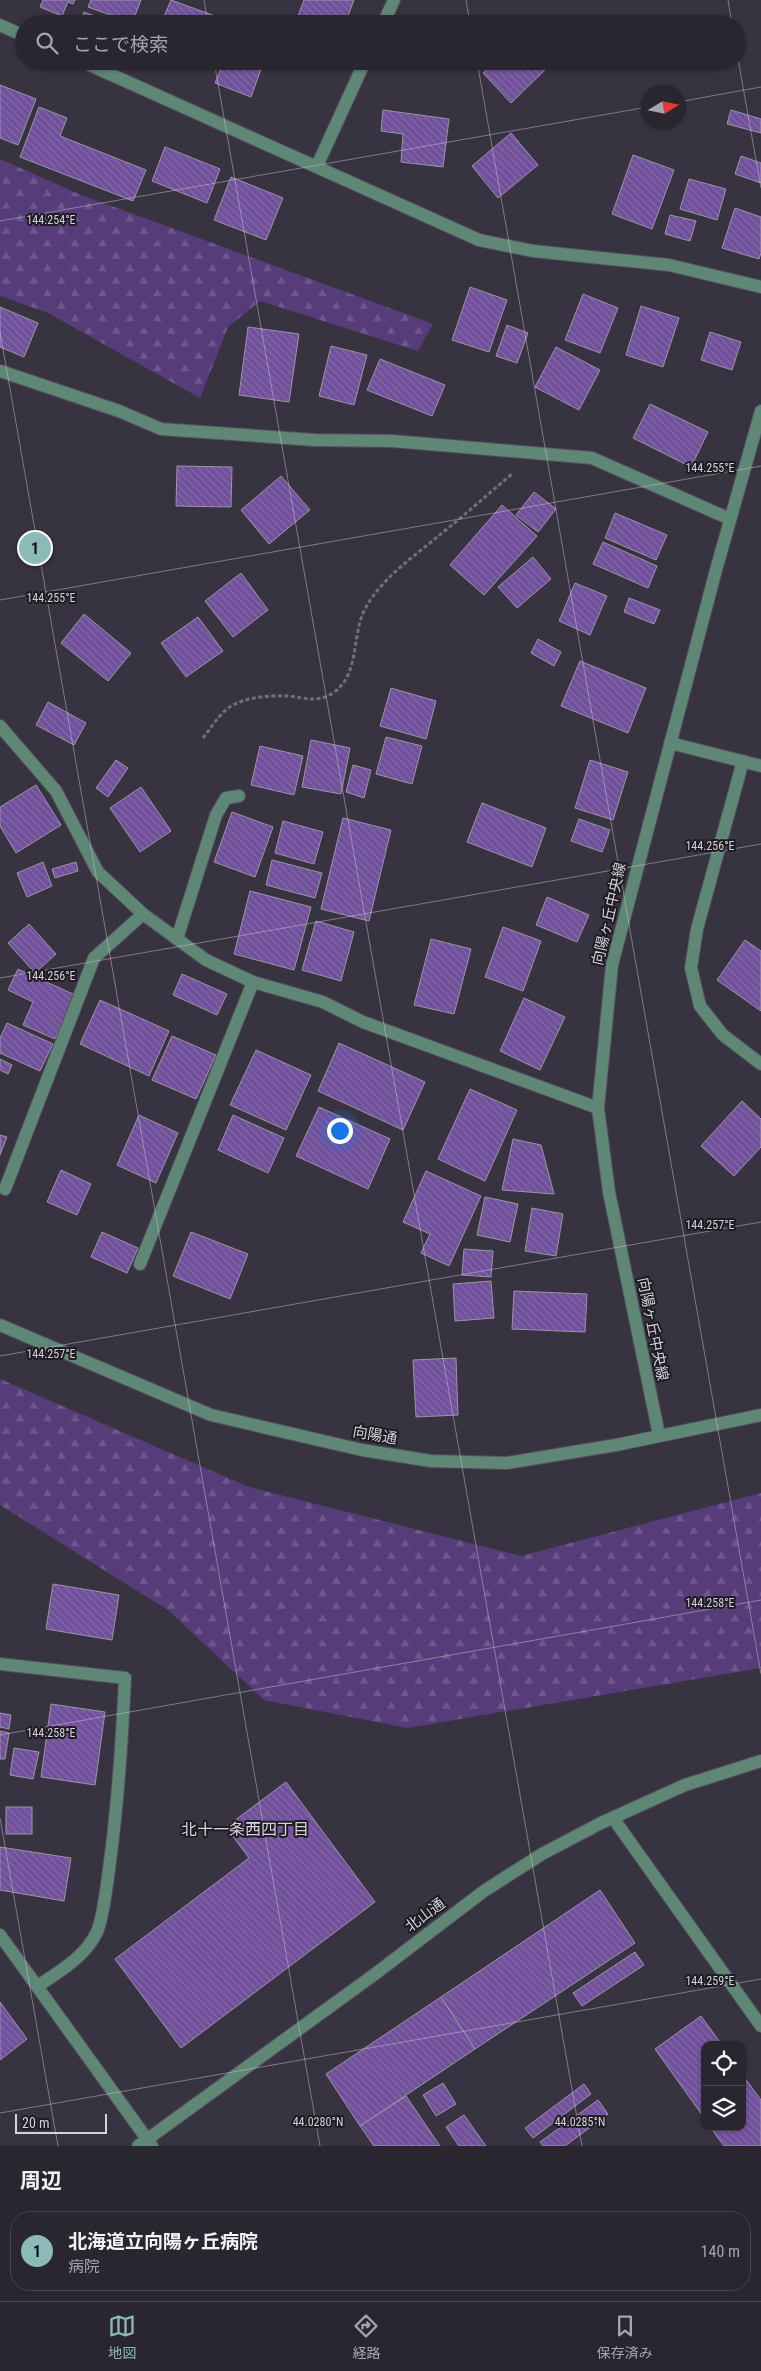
<!DOCTYPE html>
<html lang="ja">
<meta charset="utf-8">
<style>
body{margin:0;font-family:"Roboto Condensed","Noto Sans JP",sans-serif;background:#36323c;color:#f1f3f6}
.controls{position:absolute;right:15px;bottom:15px;display:grid;overflow:hidden;border-radius:10px;box-shadow:0 1px 4px #0004}
.controls button{width:45px;height:45px;display:grid;place-items:center;padding:0;border:0;border-bottom:1px solid #46434c;background:#2a2630;color:#f1f3f6;font:25px sans-serif}
.compass{position:absolute;left:641px;top:85px;width:45px;height:45px;border-radius:50%;background:#2a2630;box-shadow:0 1px 4px #0004;rotate:80deg}
.scale{position:absolute;left:15px;bottom:12px;width:92px;box-sizing:border-box;padding-left:5px;border:2px solid #d4d1da;border-top:0;font-size:14px;line-height:18px;white-space:nowrap;color:#d4d1da;-webkit-text-stroke:4px #1e1c22;paint-order:stroke}
.you{position:absolute;left:339px;top:1130px;width:18px;height:18px;margin:-12px;border:4px solid #fff;border-radius:50%;background:#1a73e8;box-shadow:0 0 0 8px #1a73e833}
.badge{display:grid;place-items:center;width:32px;height:32px;border-radius:50%;background:#8bbbb9;color:#111;font-size:16px;font-weight:700}
.pin{position:absolute;translate:-50% -50%;border:2px solid #fff;box-shadow:0 1px 5px #0006}
.list{margin:0;padding:0;list-style:none}
h2{display:flex;justify-content:space-between;align-items:center;height:65px;margin:0;padding:0 20px;font-size:21px}
h2 small{font-size:16px;font-weight:400;color:#a5a5ab}
.list li{display:grid;grid-template-columns:32px 1fr auto;gap:15px;align-items:center;box-sizing:border-box;height:80px;margin:0 10px 10px;padding:0 10px;border:1px solid #46434c;border-radius:20px}
.list b{display:block;font-size:19px;white-space:nowrap}
.list p{margin:0;font-size:16px;white-space:nowrap;color:#a5a5ab}
.list em{font-size:16px;font-style:normal;color:#a5a5ab}
.icon{flex:none;width:28px;height:28px;fill:none;stroke:currentColor;stroke-width:2;stroke-linecap:round;stroke-linejoin:round}
.map{position:relative;flex:none;width:761px;height:2146px;overflow:hidden}
.search{position:absolute;background:#2a2630;box-shadow:0 1px 4px #0004;left:15px;right:15px;top:15px;height:55px;display:flex;align-items:center;gap:12px;box-sizing:border-box;padding:0 18px;border-radius:28px;color:#a5a5ab;font-size:19px}
.sheet{height:155px;background:#2a2630}
nav{display:flex;justify-content:space-around;align-items:center;box-sizing:border-box;height:70px;border-top:1px solid #46434c;background:#2a2630;font-size:14px;color:#a5a5ab}
nav a{display:grid;justify-items:center;gap:2px}
nav .on{color:#8bbbb9}
.map>svg:first-child{display:block}
</style>
<div class="map">
<svg width="761" height="2146" viewBox="0 0 761 2146">
<defs>
<pattern id="forest-firs" width="22" height="20" patternUnits="userSpaceOnUse" patternTransform="scale(1.25)"><rect width="22" height="20" fill="#573c7a"/><path d="M5 1l3.5 6h-7zM16 11l3.5 6h-7z" fill="#6e578c"/></pattern>
<pattern id="building-back-hatch" width="6" height="6" patternUnits="userSpaceOnUse" patternTransform="scale(1.25)"><rect width="6" height="6" fill="#70509a"/><path d="M-1 5l2 2M0 0l6 6M5-1l2 2" fill="none" stroke="#8468a8"/></pattern>
</defs>
<rect width="100%" height="100%" fill="#383340"/>
<g fill="url(#forest-firs)">
<path d="M0,159L79,194L433,324L418,351L260,301L228,327L200,398L48,313L0,296Z"/>
<path d="M0,1379L249,1487L521,1556L761,1493V1668L407,1728L264,1700L168,1610L0,1505Z"/>
</g>
<g fill="url(#building-back-hatch)" stroke="#9b95a5">
<path d="M43,0H75L73,4L68,2L62,16L40,7Z"/>
<path d="M91,0H141L132,23L88,7Z"/>
<path d="M171,0L215,16L212,24H161Z"/>
<path d="M304,0H354L345,24H295Z"/>
<path d="M84,12L107,21L105,24H80Z"/>
<path d="M224,61H264L251,97L215,83Z"/>
<path d="M496,61H548L551,64L511,103L483,73Z"/>
<path d="M0,85L36,99L18,145L0,138Z"/>
<path d="M39,107L67,118L60,136L146,170L133,201L20,157Z"/>
<path d="M383,110L449,119L443,167L401,162L403,134L381,131Z"/>
<path d="M731,110L761,119V133L727,124Z"/>
<path d="M511,133L538,165L498,198L472,166Z"/>
<path d="M165,147L220,169L207,203L152,181Z"/>
<path d="M633,155L674,170L652,229L612,214Z"/>
<path d="M741,156L761,163V183L735,174Z"/>
<path d="M231,177L283,198L266,240L214,220Z"/>
<path d="M689,179L726,189L717,220L680,209Z"/>
<path d="M735,208L761,217V253L759,259L722,248Z"/>
<path d="M670,215L696,221L690,241L665,234Z"/>
<path d="M470,287L507,300L489,352L452,340Z"/>
<path d="M583,294L618,308L600,353L565,340Z"/>
<path d="M641,306L679,318L663,367L626,355Z"/>
<path d="M0,307L38,323L24,357L0,347Z"/>
<path d="M507,325L528,333L517,363L496,356Z"/>
<path d="M248,327L299,334L289,402L239,395Z"/>
<path d="M710,332L741,342L732,370L701,360Z"/>
<path d="M331,346L367,355L354,405L319,396Z"/>
<path d="M556,347L600,370L579,410L535,387Z"/>
<path d="M380,359L445,385L432,416L367,390Z"/>
<path d="M650,404L708,432L691,467L633,438Z"/>
<path d="M177,466L232,467L231,507L176,506Z"/>
<path d="M281,476L310,510L269,544L241,510Z"/>
<path d="M534,492L556,509L538,532L516,515Z"/>
<path d="M502,505L537,536L484,595L450,565Z"/>
<path d="M615,513L667,535L656,560L605,538Z"/>
<path d="M603,542L657,566L648,588L593,564Z"/>
<path d="M533,557L551,579L517,608L498,587Z"/>
<path d="M241,573L268,610L233,637L205,601Z"/>
<path d="M575,583L607,596L590,635L559,621Z"/>
<path d="M629,598L660,610L654,624L624,612Z"/>
<path d="M84,614L131,653L108,681L61,643Z"/>
<path d="M198,617L223,651L186,677L161,643Z"/>
<path d="M538,639L561,652L554,666L531,653Z"/>
<path d="M580,661L646,688L628,733L561,706Z"/>
<path d="M391,688L436,701L426,739L380,726Z"/>
<path d="M48,702L86,723L74,745L36,725Z"/>
<path d="M386,737L422,746L412,784L376,774Z"/>
<path d="M311,740L350,748L341,794L302,787Z"/>
<path d="M260,746L303,756L294,795L251,785Z"/>
<path d="M116,760L128,768L108,797L96,788Z"/>
<path d="M590,760L628,772L613,820L575,808Z"/>
<path d="M353,765L371,770L364,798L346,792Z"/>
<path d="M36,785L61,825L16,853L0,826V807Z"/>
<path d="M141,787L171,831L140,852L110,808Z"/>
<path d="M482,803L546,828L532,867L467,842Z"/>
<path d="M232,812L273,827L255,877L214,862Z"/>
<path d="M343,818L391,830L369,921L321,909Z"/>
<path d="M579,819L610,830L602,852L571,841Z"/>
<path d="M283,821L323,832L314,864L275,853Z"/>
<path d="M272,860L322,873L315,898L266,885Z"/>
<path d="M43,862L52,886L27,897L17,873Z"/>
<path d="M76,862L78,871L55,878L52,869Z"/>
<path d="M250,891L311,907L294,970L234,954Z"/>
<path d="M547,897L589,915L577,942L536,925Z"/>
<path d="M316,921L354,932L341,981L302,970Z"/>
<path d="M29,924L56,954L35,973L8,943Z"/>
<path d="M503,927L541,941L523,991L485,977Z"/>
<path d="M431,939L471,949L454,1014L414,1005Z"/>
<path d="M745,940L761,951V1011L717,980Z"/>
<path d="M18,969L75,995L55,1039L23,1025L33,1002L8,990Z"/>
<path d="M182,974L227,994L217,1015L173,995Z"/>
<path d="M524,998L565,1017L540,1070L500,1051Z"/>
<path d="M100,1000L169,1031L149,1076L80,1044Z"/>
<path d="M7,1023L53,1044L40,1071L0,1053V1038Z"/>
<path d="M172,1036L216,1055L196,1099L152,1080Z"/>
<path d="M339,1043L425,1082L403,1130L318,1091Z"/>
<path d="M256,1050L311,1075L286,1130L230,1105Z"/>
<path d="M0,1059L12,1065L8,1074L0,1070Z"/>
<path d="M470,1089L517,1110L485,1181L438,1159Z"/>
<path d="M742,1101L761,1119V1147L734,1176L701,1146Z"/>
<path d="M319,1107L390,1139L368,1189L296,1156Z"/>
<path d="M139,1115L178,1133L156,1183L117,1165Z"/>
<path d="M233,1115L284,1138L268,1173L218,1150Z"/>
<path d="M0,1135L7,1137L0,1155Z"/>
<path d="M513,1139L541,1145L554,1194L502,1190Z"/>
<path d="M61,1170L91,1184L77,1215L47,1202Z"/>
<path d="M426,1171L481,1196L449,1266L421,1253L430,1234L403,1222Z"/>
<path d="M485,1197L518,1204L510,1242L477,1235Z"/>
<path d="M532,1208L563,1214L556,1256L525,1251Z"/>
<path d="M102,1232L138,1248L127,1273L91,1257Z"/>
<path d="M191,1232L248,1254L230,1299L173,1276Z"/>
<path d="M464,1249L493,1251L491,1277L462,1275Z"/>
<path d="M491,1281L494,1318L455,1321L453,1284Z"/>
<path d="M514,1291L587,1294L585,1332L512,1329Z"/>
<path d="M456,1358L458,1415L416,1417L413,1360Z"/>
<path d="M53,1584L119,1595L112,1640L46,1629Z"/>
<path d="M51,1704L105,1712L95,1785L41,1777Z"/>
<path d="M0,1713L11,1715L9,1729L0,1727Z"/>
<path d="M0,1731L9,1733L5,1759H0Z"/>
<path d="M14,1748L39,1752L33,1779L10,1775Z"/>
<path d="M286,1782L375,1902L181,2048L115,1959L249,1858L226,1827Z"/>
<rect x="6" y="1807" width="26" height="27"/>
<path d="M0,1847L71,1858L64,1901L0,1890Z"/>
<path d="M600,1890L635,1943L475,2049L441,1997Z"/>
<path d="M635,1952L644,1965L582,2006L573,1993Z"/>
<path d="M441,1997L475,2049L360,2126L326,2074Z"/>
<path d="M0,2002L27,2039L0,2060Z"/>
<path d="M701,2016L722,2045H705V2119L655,2049Z"/>
<path d="M742,2074L761,2100V2146H724L710,2127H742Z"/>
<path d="M443,2083L456,2104L436,2116L423,2095Z"/>
<path d="M584,2084L591,2094L533,2138L525,2128Z"/>
<path d="M406,2096L440,2146H374L360,2126Z"/>
<path d="M598,2100L608,2114L565,2146H543L540,2142Z"/>
<path d="M464,2115L486,2146H459L446,2127Z"/>
</g>
<g fill="none" stroke-linecap="round" stroke-linejoin="round">
<defs>
<g id="minor">
<path d="M383,24L394,0"/>
<path d="M0,25L24,36"/>
<path d="M81,61L479,240L533,251L669,265L761,287"/>
<path d="M317,166L365,61"/>
<path d="M0,371L119,411L161,429L315,440L393,441L592,458L730,519"/>
<path d="M0,726L56,791L98,872L143,914"/>
<path d="M670,743L761,766"/>
<path d="M743,761L697,929L691,968L700,1006L723,1035L761,1064"/>
<path d="M177,939L216,815L226,798L239,796"/>
<path d="M5,1189L94,958L143,914L206,960L253,982L323,1002L363,1022L598,1108"/>
<path d="M140,1264L253,982"/>
<path d="M0,1325L211,1415L362,1450L431,1461L507,1463L616,1445L761,1415"/>
<path d="M659,1435L609,1192L598,1108L612,965L716,570L761,411"/>
<path d="M0,1664L125,1678C122,1742 118,1805 109,1869C107,1885 103,1918 97,1932C85,1957 60,1971 38,1986"/>
<path d="M613,1818L761,2026"/>
<path d="M0,1935L152,2146"/>
<path d="M138,2146L375,1974L484,1891L542,1854L601,1823L685,1785L761,1761"/>
</g>
</defs>
<use href="#minor" stroke="#544f5c" stroke-width="14"/>
<path stroke="#726e7a" stroke-width="3" stroke-dasharray="4 2.5" stroke-linecap="butt" d="M203,738C210,729 218,716 227,709C242,697 270,695 289,696C305,698 318,703 333,693C359,675 352,639 363,613C379,579 414,557 442,533C466,514 488,494 512,474"/>
<use href="#minor" stroke="#5e8775" stroke-width="12"/>
</g>
<path fill="none" stroke="#d4d1da" stroke-width="1" stroke-opacity="0.45" d="M204,0L208,24M466,0L470,24M728,0L732,24M737,53L761,188M214,61L582,2146M477,61L761,1674M678,102L761,87M0,221L648,107M0,332L320,2146M0,600L761,466M0,978L761,844M0,1356L761,1222M0,1735L761,1600M0,1818L58,2146M0,2113L761,1979"/>
<g text-anchor="middle" stroke-width="4" stroke-linejoin="round" paint-order="stroke">
<g font-size="15" fill="#d4d1da" stroke="#1e1c22">
<text transform="translate(609 914) rotate(-77)" y="5">向陽ヶ丘中央線</text>
<text transform="translate(653 1329) rotate(79)" y="5">向陽ヶ丘中央線</text>
<text transform="translate(375 1435) rotate(10)" y="5">向陽通</text>
<text transform="translate(425 1915) rotate(-37)" y="5">北山通</text>
</g>
<g font-size="16" fill="#d4d1da" stroke="#1e1c22">
<text x="245" y="1835">北十一条西四丁目</text>
</g>
</g>
<g font-size="12" text-anchor="middle" fill="#d4d1da" stroke="#1e1c22" stroke-width="4" stroke-linejoin="round" paint-order="stroke">
<text x="51" y="224">144.254°E</text>
<text x="710" y="472">144.255°E</text>
<text x="51" y="602">144.255°E</text>
<text x="710" y="850">144.256°E</text>
<text x="51" y="980">144.256°E</text>
<text x="710" y="1229">144.257°E</text>
<text x="51" y="1358">144.257°E</text>
<text x="710" y="1607">144.258°E</text>
<text x="51" y="1737">144.258°E</text>
<text x="710" y="1985">144.259°E</text>
<text x="318" y="2126">44.0280°N</text>
<text x="580" y="2126">44.0285°N</text>
</g>
</svg>
<div class="controls">
<button><svg class="icon" aria-label="locate" viewBox="0 0 24 24"><circle cx="12" cy="12" r="6"/><path d="M12 2v4M12 18v4M2 12h4M18 12h4"/></svg></button>
<button><svg class="icon" aria-label="layers" viewBox="0 0 24 24"><path d="M12 4l9 5-9 5-9-5zM3 14l9 5 9-5"/></svg></button>
</div>
<svg class="compass" viewBox="-18 -18 36 36"><path d="M0-13l5 13h-10z" fill="#e53935"/><path d="M0 13l5-13h-10z" fill="#a5a5ab"/></svg>
<div class="scale">20 m</div>
<div class="you"></div>
<div class="pin badge" style="left:35px;top:548px">1</div>
<div class="search"><svg class="icon" aria-label="search" viewBox="0 0 24 24"><circle cx="10" cy="10" r="6"/><path d="M15 15l6 6"/></svg>ここで検索</div>
</div>
<section class="sheet">
<h2>周辺<small></small></h2>
<ul class="list">
<li><span class="badge">1</span><div><b>北海道立向陽ヶ丘病院</b><p>病院</p></div><em>140 m</em></li>
</ul>
</section>
<nav>
<a class="on"><svg class="icon" aria-label="map" viewBox="0 0 24 24"><path d="M3 6l6-2 6 2 6-2v14l-6 2-6-2-6 2zM9 4v14M15 6v14"/></svg>地図</a>
<a><svg class="icon" aria-label="directions" viewBox="0 0 24 24"><path d="M12 3l9 9-9 9-9-9zM9 14v-3h6M13 9l2 2-2 2"/></svg>経路</a>
<a><svg class="icon" aria-label="saved" viewBox="0 0 24 24"><path d="M7 4h10v16l-5-4-5 4z"/></svg>保存済み</a>
</nav>
